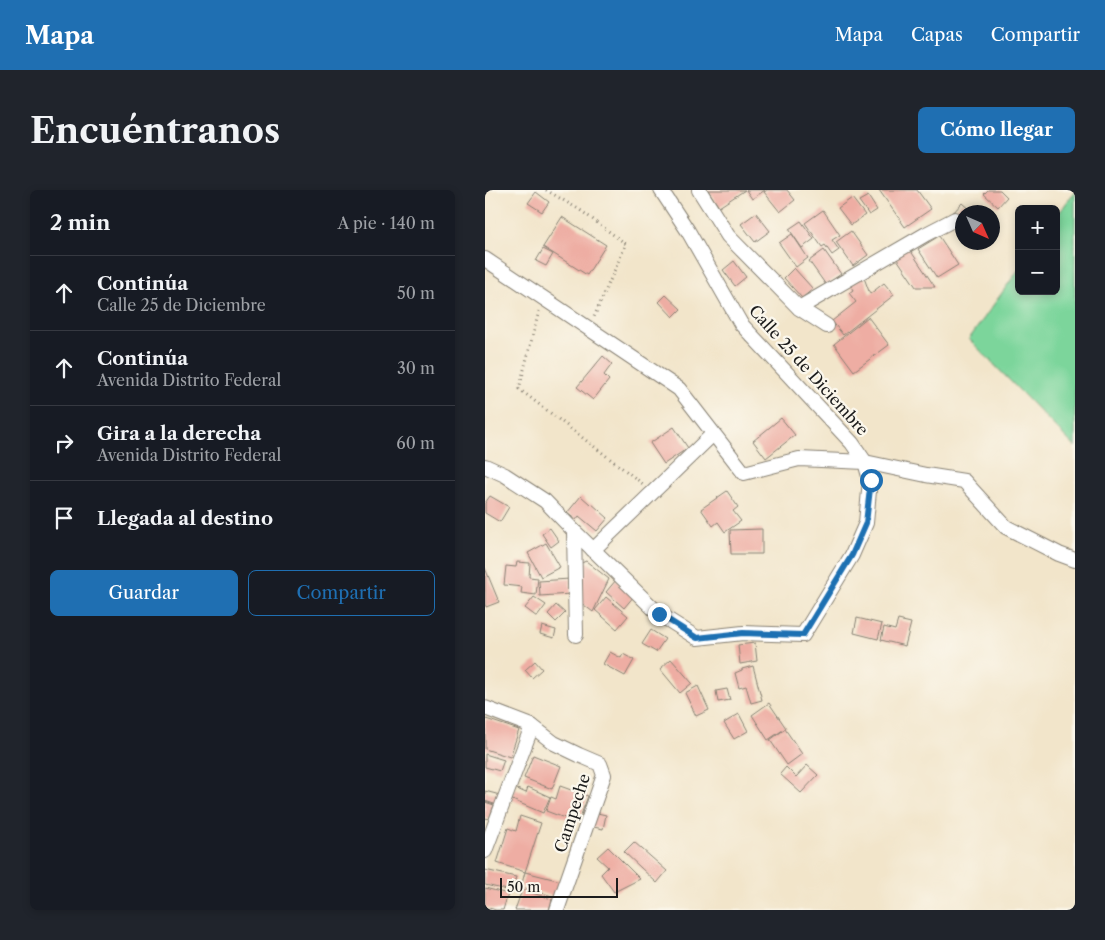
<!DOCTYPE html>
<html lang="es">
<meta charset="utf-8">
<style>
body{margin:0;font-family:"Libre Caslon Text",serif;background:#20242c;color:#f1f3f6}
.controls{position:absolute;right:15px;top:15px;display:grid;overflow:hidden;border-radius:8px;box-shadow:0 2px 8px #0003}
.controls button{width:45px;height:45px;display:grid;place-items:center;padding:0;border:0;border-bottom:1px solid #363941;background:#171b24;color:#f1f3f6;font:25px sans-serif}
.compass{position:absolute;left:470px;top:15px;width:45px;height:45px;border-radius:50%;background:#171b24;box-shadow:0 2px 8px #0003;rotate:135deg}
.scale{position:absolute;left:15px;bottom:12px;width:118px;box-sizing:border-box;padding-left:5px;border:2px solid #1c1c1c;border-top:0;font-size:14px;line-height:18px;white-space:nowrap;color:#1c1c1c;-webkit-text-stroke:4px #fbf7ec;paint-order:stroke}
.stop{position:absolute;width:15px;height:15px;margin:-11px;border:4px solid #1f6fb2;border-radius:50%;background:#fff}
.stop.end{background:#1f6fb2;border-color:#fff;box-shadow:0 1px 5px #0008}
.list{margin:0;padding:0;list-style:none}
h2{display:flex;justify-content:space-between;align-items:center;height:65px;margin:0;padding:0 20px;font-size:21px}
h2 small{font-size:16px;font-weight:400;color:#9ea1a6}
.list li{display:grid;grid-template-columns:32px 1fr auto;gap:15px;align-items:center;box-sizing:border-box;height:75px;padding:0 20px;border-top:1px solid #363941}
.list b{display:block;font-size:19px;white-space:nowrap}
.list p{margin:0;font-size:16px;white-space:nowrap;color:#9ea1a6}
.list em{font-size:16px;font-style:normal;color:#9ea1a6}
.actions{display:flex;gap:10px;padding:15px 20px}
.actions a{flex:1;padding:11px 0;border:1px solid #1f6fb2;border-radius:8px;text-align:center;font-size:18px;color:#1f6fb2}
.actions .main{background:#1f6fb2;color:#fff}
.icon{flex:none;width:28px;height:28px;fill:none;stroke:currentColor;stroke-width:2;stroke-linecap:round;stroke-linejoin:round}
.map{position:relative;flex:none;width:590px;height:720px;overflow:hidden;border-radius:8px}
header{display:flex;align-items:center;gap:30px;box-sizing:border-box;height:70px;padding:0 25px;background:#1f6fb2;color:#fff}
header strong{font-size:24px}
nav{display:flex;gap:28px;margin-inline-start:auto;font-size:18px}
.intro{display:flex;align-items:center;justify-content:space-between;box-sizing:border-box;height:120px;padding:0 30px}
h1{margin:0;font-size:35px}
.button{padding:12px 22px;border-radius:8px;background:#1f6fb2;color:#fff;font-size:18px;font-weight:700}
main{display:flex;gap:30px;padding:0 30px}
aside{flex:1;background:#171b24;border-radius:8px;box-shadow:0 2px 8px #0003}
.map>svg:first-child{display:block}
</style>
<header>
<strong>Mapa</strong>
<nav><a>Mapa</a><a>Capas</a><a>Compartir</a></nav>
</header>
<div class="intro"><h1>Encuéntranos</h1><a class="button">Cómo llegar</a></div>
<main>
<aside>
<h2>2 min<small>A pie · 140 m</small></h2>
<ul class="list">
<li><svg class="icon" aria-label="ahead" viewBox="0 0 24 24"><path d="M12 20V5M6 11l6-6 6 6"/></svg><div><b>Continúa</b><p>Calle 25 de Diciembre</p></div><em>50 m</em></li>
<li><svg class="icon" aria-label="ahead" viewBox="0 0 24 24"><path d="M12 20V5M6 11l6-6 6 6"/></svg><div><b>Continúa</b><p>Avenida Distrito Federal</p></div><em>30 m</em></li>
<li><svg class="icon" aria-label="right" viewBox="0 0 24 24"><path d="M7 20v-9h11M14 6l5 5-5 5"/></svg><div><b>Gira a la derecha</b><p>Avenida Distrito Federal</p></div><em>60 m</em></li>
<li><svg class="icon" aria-label="arrive" viewBox="0 0 24 24"><path d="M6 21V4h12l-3 4 3 4H6"/></svg><div><b>Llegada al destino</b></div></li>
</ul>
<div class="actions"><a class="main">Guardar</a><a>Compartir</a></div>
</aside>
<div class="map">
<svg width="590" height="720" viewBox="0 0 590 720">
<rect width="100%" height="100%" fill="#fbf7ec"/>
<filter id="ink" filterUnits="userSpaceOnUse"><feTurbulence type="fractalNoise" baseFrequency=".02" numOctaves="2"/><feDisplacementMap in="SourceGraphic" scale="10" xChannelSelector="R" yChannelSelector="G"/><feConvolveMatrix kernelMatrix="1 2 1 2 8 2 1 2 1" color-interpolation-filters="sRGB"/></filter>
<filter id="wash" filterUnits="userSpaceOnUse"><feTurbulence type="fractalNoise" baseFrequency=".0096" numOctaves="4" result="noise"/><feDisplacementMap in="SourceGraphic" scale="20" xChannelSelector="R" yChannelSelector="G"/><feGaussianBlur stdDeviation="1.12" result="paint"/><feColorMatrix in="noise" values="0 0 0 0 0 0 0 0 0 0 0 0 0 0 0 0 0 1.4 0 .05"/><feComposite in="paint" operator="in"/></filter>
<g filter="url(#wash)">
<rect width="100%" height="100%" fill="#f2e5ca"/>
<path fill="#7bd59b" stroke="#4c785c" d="M590,1V257L484,149L534,79V101H571V27Z"/>
<g id="blocks">
<g fill="#eeada3">
<path d="M223,0H260L234,17Z"/>
<path d="M261,0H280L267,9Z"/>
<path d="M282,0H302L310,10L295,22L279,2Z"/>
<path d="M394,0H432L446,19L420,37Z"/>
<path d="M503,0H515L522,7L513,17L499,4Z"/>
<path d="M51,2L64,12L57,22L43,13Z"/>
<path d="M383,6L392,20L384,25L374,11Z"/>
<path d="M367,8L380,25L366,35L353,18Z"/>
<path d="M477,13L487,22H478V34L467,24Z"/>
<path d="M338,20L355,45L347,50L354,60L347,65L340,55L337,57L320,33Z"/>
<path d="M271,23L285,41L270,52L256,34Z"/>
<path d="M77,27L121,55L102,85L58,57Z"/>
<path d="M316,31L329,49L317,58L304,39Z"/>
<path d="M366,41L383,65L368,76L351,52Z"/>
<path d="M307,44L323,68L311,77L294,53Z"/>
<path d="M454,46L473,75L452,88L433,59Z"/>
<path d="M423,57L450,97H431L410,66Z"/>
<path d="M58,59L68,64L61,76L51,71Z"/>
<path d="M339,60L356,84L341,95L324,71Z"/>
<path d="M249,71L261,87L250,96L238,80Z"/>
<path d="M309,78L328,99L317,108L299,88Z"/>
<path d="M378,85L385,104L399,93L409,105L358,145L347,131L371,112L364,103L368,100L365,95Z"/>
<path d="M181,105L196,119L188,127L174,112Z"/>
<path d="M383,127L404,155L369,181L349,154Z"/>
<path d="M118,166L127,174L119,185L124,190L108,210L92,197Z"/>
<path d="M296,228L310,245L281,268L268,251Z"/>
<path d="M189,237L203,258L179,274L165,253Z"/>
<path d="M242,301L253,317L248,321L256,331L240,342L233,332L228,336L216,319Z"/>
<path d="M5,306L24,317L15,332L0,323V313Z"/>
<path d="M96,306L105,314L106,313L123,328L112,341L94,326L91,330L82,323Z"/>
<path d="M65,338L74,351L66,357L57,344Z"/>
<path d="M277,339V364H246L245,340Z"/>
<path d="M61,353L75,377L56,387L43,363Z"/>
<path d="M101,371L124,389L108,422L95,412L92,375Z"/>
<path d="M32,372L45,373L44,387L53,388L51,405L36,403L37,397L19,395L21,376L31,377Z"/>
<path d="M0,378L14,412L1,417L0,414Z"/>
<path d="M85,389L86,404L55,406L54,391Z"/>
<path d="M131,390L149,406L139,418L121,402Z"/>
<path d="M49,407L61,415L52,427L40,418Z"/>
<path d="M121,407L143,426L132,439L110,420Z"/>
<path d="M71,415L80,423L71,432L63,424Z"/>
<path d="M372,428L397,434L393,449L369,443Z"/>
<path d="M413,430L426,433L420,456L396,450L399,437L410,440Z"/>
<path d="M57,436L71,440L69,448L55,444Z"/>
<path d="M166,440L180,449L171,462L157,454Z"/>
<path d="M270,453L272,471L255,474L253,455Z"/>
<path d="M125,462L136,468L138,464L149,470L140,486L118,474Z"/>
<path d="M186,469L207,493L195,503L175,479Z"/>
<path d="M50,471L57,479L47,488L40,480Z"/>
<path d="M268,476L277,510L266,513L261,496L254,498L250,483L257,480V479Z"/>
<path d="M213,496L224,520L211,526L200,503Z"/>
<path d="M242,499L245,510L233,512L231,501Z"/>
<path d="M284,513L301,538L283,550L267,525Z"/>
<path d="M254,524L263,541L249,549L239,533Z"/>
<path d="M1,529L34,540L25,567L0,559V533Z"/>
<path d="M300,539L317,564L302,575L285,550Z"/>
<path d="M0,564L19,570L15,581L0,577Z"/>
<path d="M48,565L76,576L67,599L39,588Z"/>
<path d="M322,575L333,585L316,603L295,584L301,577L311,587Z"/>
<path d="M75,596L103,606L93,633L61,621L66,607L71,609Z"/>
<path d="M43,597L65,607L58,623L25,609L30,598L41,603Z"/>
<path d="M0,601L15,605L12,615L0,611Z"/>
<path d="M0,612L9,615L4,629L0,628Z"/>
<path d="M108,622L121,625L118,639L104,636Z"/>
<path d="M35,626L56,633L40,682L12,673L23,638L31,641Z"/>
<path d="M149,652L182,681L172,693L139,662Z"/>
<path d="M123,657L155,689L129,702L116,684L123,677L112,667Z"/>
<path d="M0,680L31,687L27,701L0,695Z"/>
<path d="M40,682L76,691L71,707L36,697Z"/>
<path d="M0,698L23,704L18,720H11L0,717Z"/>
<path d="M37,700L67,709L64,720H30Z"/>
</g>
</g>
</g>
<g filter="url(#ink)">
<use href="#blocks" fill-opacity="0" stroke="#878073" stroke-width="1"/>
<g fill="none" stroke-linecap="round" stroke-linejoin="round">
<defs>
<g id="minor">
<path d="M214,0L243,46L314,118L342,136"/>
<path d="M0,69L194,199L259,283L314,269L380,272L441,285L479,291L521,337L574,364L590,370"/>
<path d="M314,118L441,44L470,29"/>
<path d="M0,276L20,285L60,311L89,341L174,424L212,448L258,443L318,445L367,365L381,333L385,290L380,272L367,253L256,134L203,41L176,0"/>
<path d="M89,341L91,445"/>
<path d="M108,360L228,244"/>
<path d="M0,518L47,536L69,553L94,565L115,574L119,585L72,720"/>
<path d="M0,661L47,536"/>
</g>
</defs>
<use href="#minor" stroke="#878073" stroke-width="16"/>
<g stroke="#878073" stroke-width="3" stroke-dasharray="1 4" stroke-linecap="butt">
<path d="M61,0L95,20L141,54L109,127"/>
<path d="M54,121L34,199L158,294"/>
</g>
<use href="#minor" stroke="#fff" stroke-width="14"/>
</g>
</g>
<g fill="none" stroke-linecap="round" stroke-linejoin="round" filter="url(#ink)">
<path stroke="#1f6fb2" stroke-width="6" d="M174,424L212,448L258,443L318,445L367,365L381,333L386,290"/>
</g>
<g text-anchor="middle" stroke-width="4.5" stroke-linejoin="round" paint-order="stroke">
<g font-size="16" fill="#1c1c1c" stroke="#fbf7ec">
<text transform="translate(324 180) rotate(48)" y="6">Calle 25 de Diciembre</text>
<text transform="translate(87 623) rotate(-72)" y="6">Campeche</text>
</g>
</g>
</svg>
<div class="controls">
<button>+</button>
<button>−</button>
</div>
<svg class="compass" viewBox="-18 -18 36 36"><path d="M0-13l5 13h-10z" fill="#e53935"/><path d="M0 13l5-13h-10z" fill="#9ea1a6"/></svg>
<div class="scale">50 m</div>
<div class="stop" style="left:386px;top:290px"></div>
<div class="stop end" style="left:174px;top:424px"></div>
</div>
</main>
